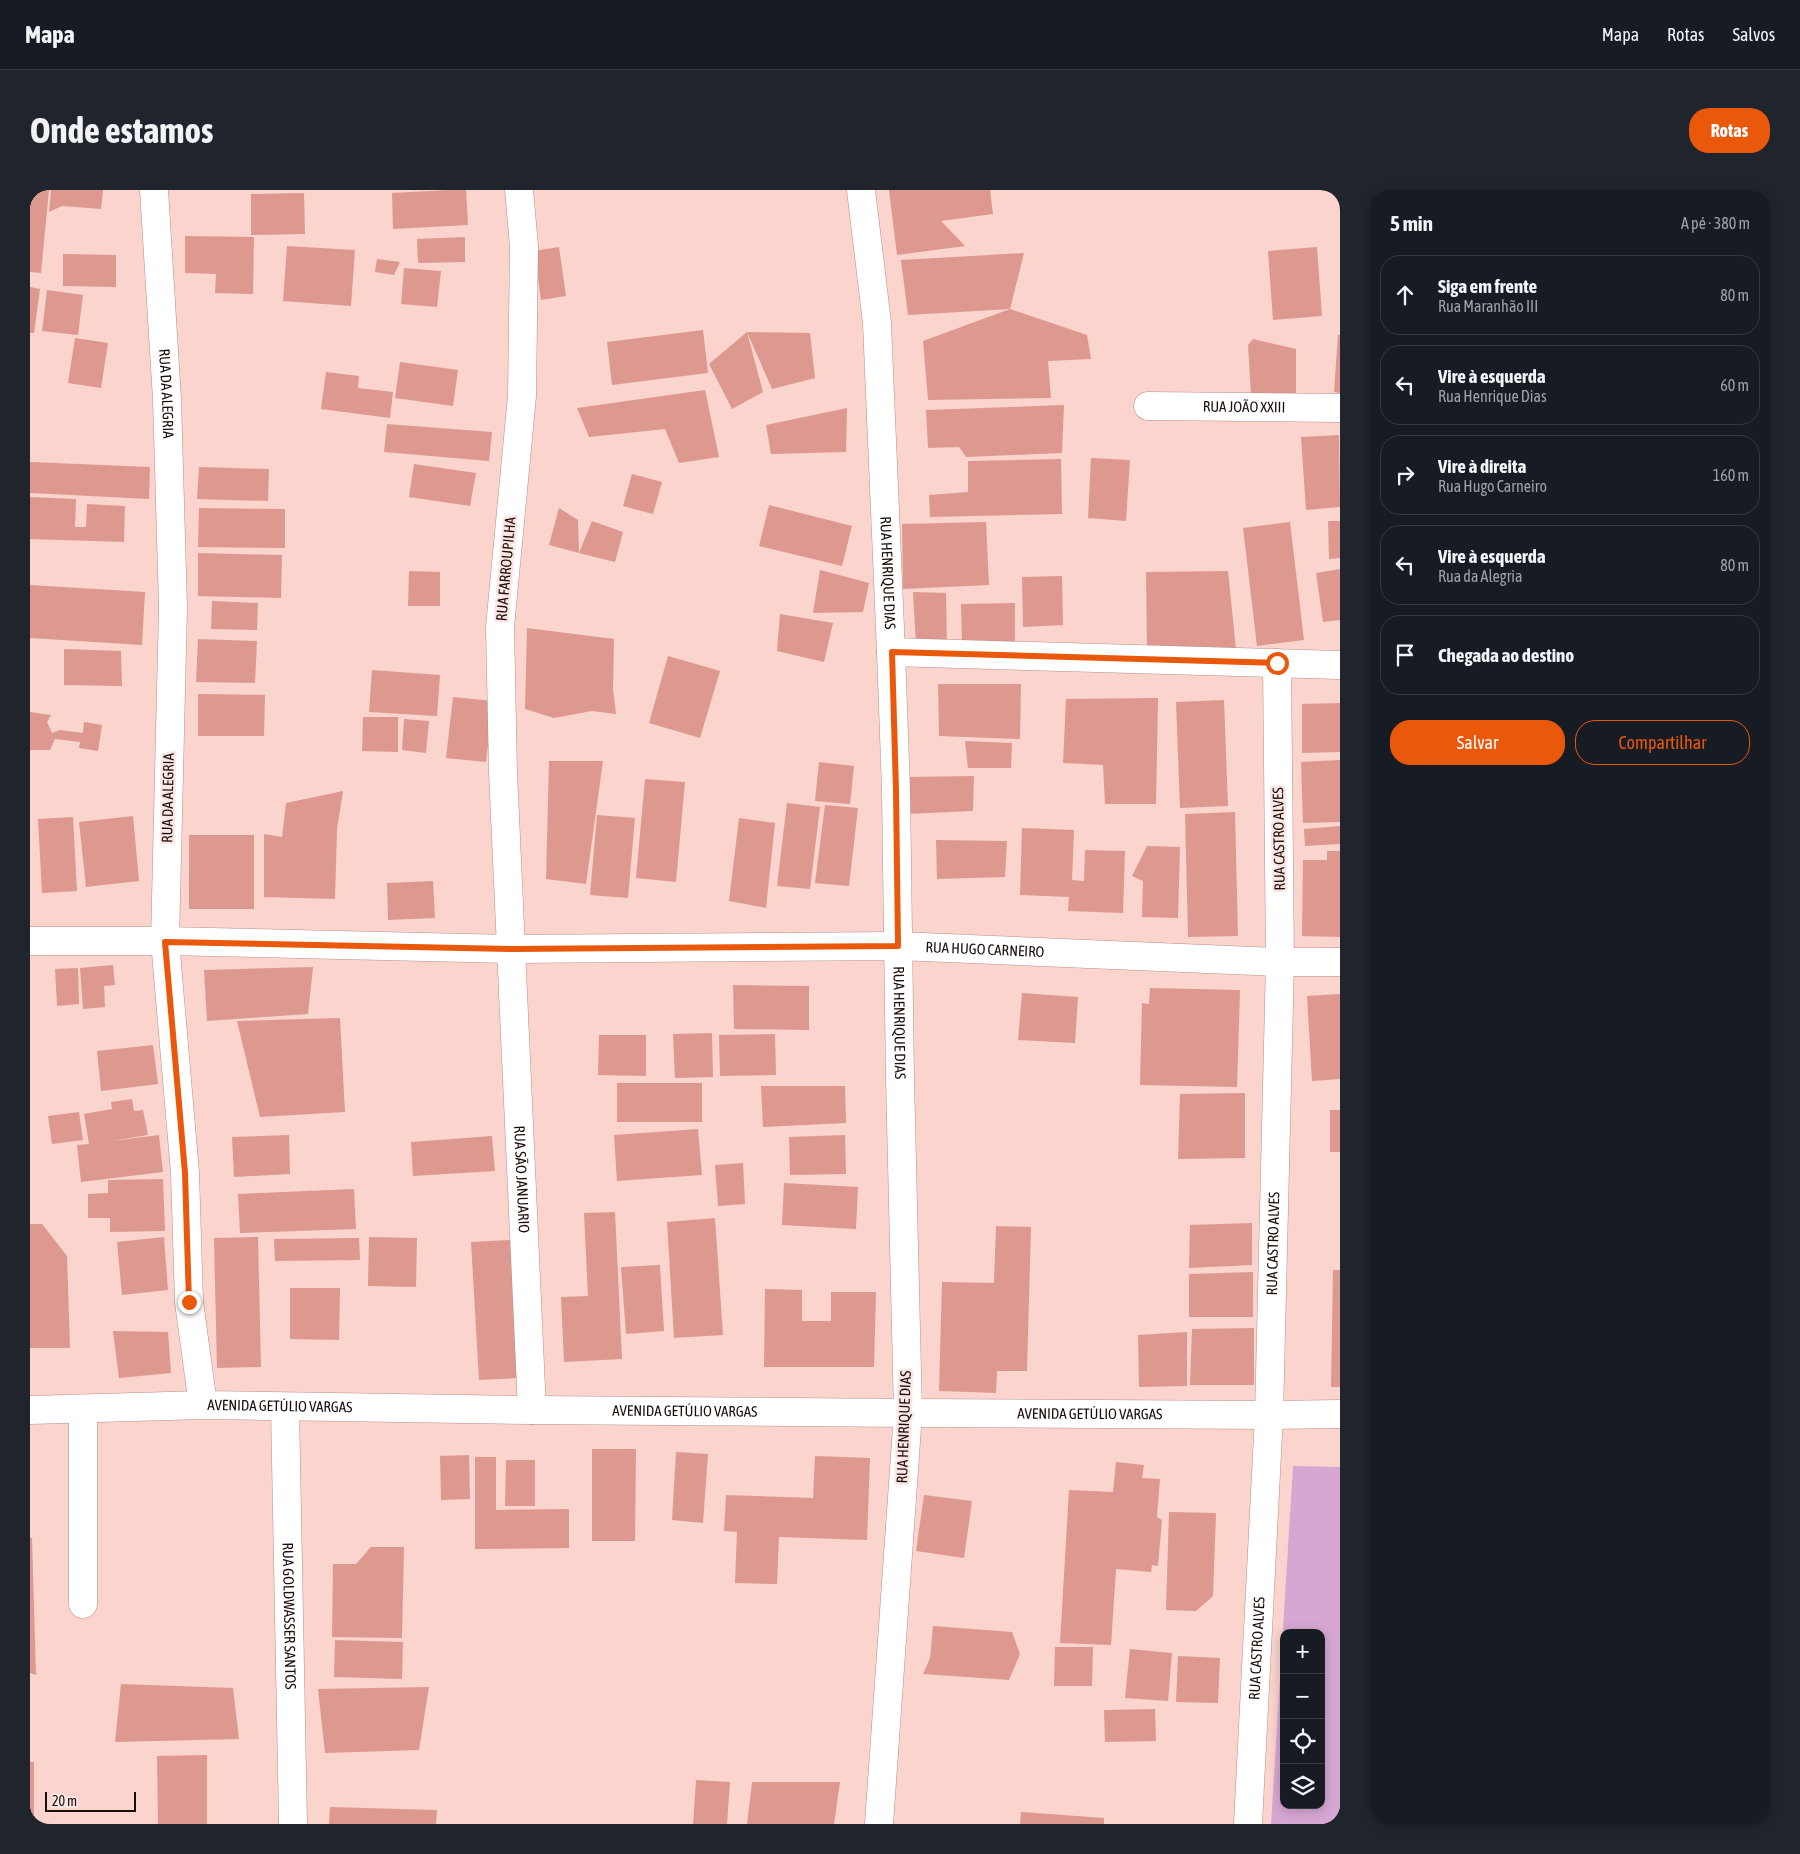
<!DOCTYPE html>
<html lang="pt">
<meta charset="utf-8">
<style>
body{margin:0;font-family:"Asap Condensed",sans-serif;background:#20242c;color:#f1f3f6}
.controls{position:absolute;right:15px;bottom:15px;display:grid;overflow:hidden;border-radius:10px;box-shadow:0 2px 12px #0003}
.controls button{width:45px;height:45px;display:grid;place-items:center;padding:0;border:0;border-bottom:1px solid #363941;background:#171b24;color:#f1f3f6;font:25px sans-serif}
.scale{position:absolute;left:15px;bottom:12px;width:91px;box-sizing:border-box;padding-left:5px;border:2px solid #1c0d0a;border-top:0;font-size:14px;line-height:18px;white-space:nowrap;color:#1c0d0a;-webkit-text-stroke:4px #fae6e3;paint-order:stroke}
.stop{position:absolute;width:15px;height:15px;margin:-11px;border:4px solid #ea580c;border-radius:50%;background:#fff}
.stop.end{background:#ea580c;border-color:#fff;box-shadow:0 1px 5px #0008}
.list{margin:0;padding:0;list-style:none}
h2{display:flex;justify-content:space-between;align-items:center;height:65px;margin:0;padding:0 20px;font-size:21px}
h2 small{font-size:16px;font-weight:400;color:#9ea1a6}
.list li{display:grid;grid-template-columns:32px 1fr auto;gap:15px;align-items:center;box-sizing:border-box;height:80px;margin:0 10px 10px;padding:0 10px;border:1px solid #363941;border-radius:20px}
.list b{display:block;font-size:19px;white-space:nowrap}
.list p{margin:0;font-size:16px;white-space:nowrap;color:#9ea1a6}
.list em{font-size:16px;font-style:normal;color:#9ea1a6}
.actions{display:flex;gap:10px;padding:15px 20px}
.actions a{flex:1;padding:11px 0;border:1px solid #ea580c;border-radius:20px;text-align:center;font-size:18px;color:#ea580c}
.actions .main{background:#ea580c;color:#fff}
.icon{flex:none;width:28px;height:28px;fill:none;stroke:currentColor;stroke-width:2;stroke-linecap:round;stroke-linejoin:round}
.map{position:relative;flex:none;width:1310px;height:1634px;overflow:hidden;border-radius:20px}
header{display:flex;align-items:center;gap:30px;box-sizing:border-box;height:70px;padding:0 25px;background:#171b24;border-bottom:1px solid #363941}
header strong{font-size:24px}
nav{display:flex;gap:28px;margin-inline-start:auto;font-size:18px}
.intro{display:flex;align-items:center;justify-content:space-between;box-sizing:border-box;height:120px;padding:0 30px}
h1{margin:0;font-size:35px}
.button{padding:12px 22px;border-radius:20px;background:#ea580c;color:#fff;font-size:18px;font-weight:700}
main{display:flex;gap:30px;padding:0 30px}
aside{flex:1;background:#171b24;border-radius:20px;box-shadow:0 2px 12px #0003}
.map>svg:first-child{display:block}
</style>
<header>
<strong>Mapa</strong>
<nav><a>Mapa</a><a>Rotas</a><a>Salvos</a></nav>
</header>
<div class="intro"><h1>Onde estamos</h1><a class="button">Rotas</a></div>
<main>
<div class="map">
<svg width="1310" height="1634" viewBox="0 0 1310 1634">
<rect width="100%" height="100%" fill="#fad4cd"/>
<path fill="#d7a7d3" fill-rule="evenodd" d="M1263,1276L1310,1277V1634H1241ZM1254,1443H1291V1615H1254Z"/>
<g fill="#dd998f">
<path d="M0,0H19L11,83L0,82Z"/>
<path d="M21,0H73L71,19L32,16L19,22Z"/>
<path d="M418,0H436L438,35L363,39L362,3Z"/>
<path d="M859,0H960L963,24L911,31L935,56L867,65Z"/>
<path d="M274,3L275,44L221,45V4Z"/>
<path d="M155,46L224,47L223,104L185,103L186,84L155,83Z"/>
<path d="M435,47V72L388,73L387,49Z"/>
<path d="M257,56L325,60L321,116L253,111Z"/>
<path d="M529,57L536,106L511,110L504,61Z"/>
<path d="M1287,57L1292,126L1243,130L1238,61Z"/>
<path d="M994,63L980,119L878,125L871,70Z"/>
<path d="M33,64L86,65V97L33,96Z"/>
<path d="M347,69L370,72L364,85L345,82Z"/>
<path d="M374,78L411,81L407,117L371,114Z"/>
<path d="M0,97L10,99L4,143H0Z"/>
<path d="M17,100L53,105L48,145L12,141Z"/>
<path d="M980,119L1057,145L1061,169L1018,171L1021,208L898,210L893,151Z"/>
<path d="M673,140L678,183L582,195L577,152Z"/>
<path d="M717,142L780,143L785,188L742,199Z"/>
<path d="M717,142L733,202L702,219L679,174Z"/>
<path d="M1308,145H1310V203L1304,202Z"/>
<path d="M45,148L78,153L71,198L38,193Z"/>
<path d="M1223,149L1266,159V206L1221,204L1218,155Z"/>
<path d="M370,172L428,180L423,216L365,208Z"/>
<path d="M296,182L329,186L328,198L363,202L360,228L291,219Z"/>
<path d="M675,200L689,267L649,273L635,239L559,247L547,218Z"/>
<path d="M1034,215L1032,263L936,267L929,257L898,258L896,220Z"/>
<path d="M817,218L816,262L741,264L736,235Z"/>
<path d="M357,234L462,242L459,271L354,262Z"/>
<path d="M1309,245L1310,317L1276,320L1271,247Z"/>
<path d="M1061,268L1100,270L1096,331L1058,328Z"/>
<path d="M1031,269L1032,324L900,327L899,305L938,302V271Z"/>
<path d="M0,272L120,277L119,309L0,303Z"/>
<path d="M384,274L446,283L440,316L379,307Z"/>
<path d="M169,277L239,279L238,311L167,309Z"/>
<path d="M602,284L632,292L623,324L593,316Z"/>
<path d="M0,307L46,309L45,337H56L57,314L95,316L94,352L0,349Z"/>
<path d="M739,315L822,336L812,376L729,356Z"/>
<path d="M169,318L255,319V358L168,357Z"/>
<path d="M529,318L548,330L549,363L519,355Z"/>
<path d="M562,331L593,342L585,372L549,363Z"/>
<path d="M1298,331H1310V368L1299,369Z"/>
<path d="M956,332L959,395L873,399L872,334Z"/>
<path d="M1260,332L1274,450L1227,456L1213,338Z"/>
<path d="M168,363L252,365L251,408L168,406Z"/>
<path d="M1310,379V430L1293,432L1286,383Z"/>
<path d="M790,380L839,393L833,422L783,423Z"/>
<path d="M379,381L410,382V416H378Z"/>
<path d="M1198,381L1206,459H1117L1116,382Z"/>
<path d="M1032,386L1033,435L993,437L992,387Z"/>
<path d="M0,395L115,402L112,455L0,448Z"/>
<path d="M883,402L916,403L917,454L886,455Z"/>
<path d="M182,411L228,413L227,440L181,439Z"/>
<path d="M985,413V452L932,453L931,414Z"/>
<path d="M750,424L803,433L794,472L747,461Z"/>
<path d="M497,438L584,449L583,499L586,524L562,521L524,528L495,519Z"/>
<path d="M168,449L227,451L225,493L166,492Z"/>
<path d="M34,459L91,461L92,496L34,495Z"/>
<path d="M638,466L690,481L670,548L619,533Z"/>
<path d="M342,480L410,485L407,526L339,522Z"/>
<path d="M908,494H991L990,549L909,546Z"/>
<path d="M168,504L235,505L234,546H168Z"/>
<path d="M423,507L463,511L456,572L416,568Z"/>
<path d="M1128,508L1126,614H1075L1073,575L1033,573L1036,509Z"/>
<path d="M1194,510L1198,616L1150,618L1146,512Z"/>
<path d="M1310,513V562L1272,563V514Z"/>
<path d="M0,522L21,525L17,532L22,543L30,540L53,543L54,532L72,535L68,561L49,558L50,552L25,549L20,560H0Z"/>
<path d="M333,527H368V562L332,561Z"/>
<path d="M374,529L399,531L396,563L372,560Z"/>
<path d="M935,551L982,553L981,578H938Z"/>
<path d="M1310,570V632L1273,633L1271,572Z"/>
<path d="M519,571H573L556,694L516,689Z"/>
<path d="M789,572L824,576L820,614L785,611Z"/>
<path d="M944,586L943,621L876,624L875,587Z"/>
<path d="M615,589L655,592L646,692L606,688Z"/>
<path d="M313,601L307,639L305,709L234,707V644L252,647L256,613Z"/>
<path d="M757,613L790,617L780,699L747,696Z"/>
<path d="M795,615L828,618L819,696L785,693Z"/>
<path d="M1205,622L1208,746L1158,747L1155,624Z"/>
<path d="M567,625L605,628L598,708L560,705Z"/>
<path d="M103,626L109,691L56,697L49,632Z"/>
<path d="M43,627L47,701L12,703L8,629Z"/>
<path d="M709,628L745,633L736,718L699,711Z"/>
<path d="M1310,636V654L1275,656L1274,639Z"/>
<path d="M992,638L1044,640L1042,690L1054,691L1055,660L1095,661L1093,723L1038,721L1039,707L990,705Z"/>
<rect x="159" y="645" width="65" height="74"/>
<path d="M906,650L977,651L975,687L907,689Z"/>
<path d="M1117,656L1150,657L1148,728L1112,727L1113,691L1102,686Z"/>
<path d="M1297,661H1310V747L1272,746L1273,670H1297Z"/>
<path d="M403,691L405,728L358,730L357,693Z"/>
<path d="M83,775L85,795L74,796L75,817L53,819L50,778Z"/>
<path d="M283,777L278,824L177,831L174,780Z"/>
<path d="M48,778L49,814L27,816L25,779Z"/>
<path d="M703,795L779,796V840L704,839Z"/>
<path d="M1120,798L1210,800L1207,897L1110,895L1112,813L1119,814Z"/>
<path d="M992,803L1048,807L1045,853L988,850Z"/>
<path d="M1310,804V889L1282,891L1277,806Z"/>
<path d="M310,828L315,922L230,927L207,831Z"/>
<path d="M682,843L683,887L645,888L643,844Z"/>
<path d="M745,844L746,885L690,886L689,845Z"/>
<path d="M569,845H616V886L568,885Z"/>
<path d="M123,855L128,894L71,901L67,861Z"/>
<rect x="587" y="893" width="85" height="39"/>
<path d="M731,896H815L816,933L733,937Z"/>
<path d="M1215,903V968L1148,969L1150,904Z"/>
<path d="M102,909L104,921L113,920L118,945L82,951L129,945L133,982L51,992L47,955L59,954L54,924L82,919L81,912Z"/>
<rect x="1300" y="920" width="10" height="42"/>
<path d="M49,922L53,950L22,954L18,926Z"/>
<path d="M668,939L672,985L587,991L584,945Z"/>
<path d="M259,945L260,984L204,987L202,947Z"/>
<path d="M815,945L816,984L760,985L759,947Z"/>
<path d="M462,946L465,981L383,986L381,952Z"/>
<path d="M713,973L715,1014L688,1016L685,975Z"/>
<path d="M133,989L135,1041L80,1042V1028H58V1004L78,1003V990Z"/>
<path d="M754,993L828,997L826,1039L752,1035Z"/>
<path d="M324,999L326,1039L210,1043L208,1004Z"/>
<path d="M585,1022L592,1169L534,1172L531,1107L558,1106L554,1023Z"/>
<path d="M685,1028L693,1145L644,1148L637,1032Z"/>
<path d="M1222,1033V1075L1159,1078L1160,1035Z"/>
<path d="M0,1034H12L37,1066L40,1158H0Z"/>
<path d="M966,1036L1001,1037L997,1181H967L966,1203L909,1201L912,1092L964,1093Z"/>
<path d="M134,1047L138,1100L92,1105L87,1052Z"/>
<path d="M228,1047L231,1177L187,1178L184,1048Z"/>
<path d="M339,1047L387,1048L386,1097L338,1096Z"/>
<path d="M329,1048L330,1070L245,1071L244,1049Z"/>
<path d="M480,1050L488,1188L449,1190L441,1052Z"/>
<path d="M630,1075L634,1141L596,1144L591,1077Z"/>
<path d="M1303,1080H1310V1197H1301Z"/>
<path d="M1223,1082V1127H1159V1084Z"/>
<path d="M260,1098H310L309,1150L260,1149Z"/>
<path d="M735,1099L772,1100V1131H801V1102H846L844,1177H734Z"/>
<path d="M1224,1138V1195H1160L1162,1139Z"/>
<path d="M83,1141L138,1142L141,1183L89,1188Z"/>
<path d="M1157,1142V1196L1109,1197L1108,1145Z"/>
<path d="M562,1259H606L605,1351H562Z"/>
<path d="M646,1262L678,1264L673,1333L642,1330Z"/>
<path d="M439,1265L440,1309L411,1310L410,1266Z"/>
<path d="M785,1266L840,1268L837,1350L749,1347L747,1394L705,1393L707,1342L694,1341L696,1305L783,1308Z"/>
<path d="M445,1267H466V1320L539,1319V1358L445,1359Z"/>
<path d="M476,1270H505V1316H475Z"/>
<path d="M1086,1272L1114,1275L1112,1288L1130,1289L1127,1327L1132,1330L1128,1376L1122,1375L1121,1382L1086,1379L1081,1455L1030,1453L1039,1300L1083,1302Z"/>
<path d="M894,1305L942,1311L934,1368L886,1361Z"/>
<path d="M1139,1322L1186,1323L1183,1406L1166,1421L1136,1420Z"/>
<path d="M0,1348H2L6,1485L0,1483Z"/>
<path d="M341,1357H374L372,1448L302,1447L303,1374H326Z"/>
<path d="M903,1436L982,1442L990,1464L979,1490L893,1484L900,1468Z"/>
<path d="M305,1450L373,1452L372,1489L304,1487Z"/>
<path d="M1025,1457H1063L1062,1496H1024Z"/>
<path d="M1100,1459L1142,1463L1138,1511L1095,1508Z"/>
<path d="M1148,1466L1190,1468L1188,1513L1146,1512Z"/>
<path d="M91,1494L203,1498L209,1549L85,1552Z"/>
<path d="M399,1497L389,1560L295,1563L288,1499Z"/>
<path d="M1125,1519L1126,1551L1075,1552L1074,1520Z"/>
<path d="M177,1565V1634H128L127,1566Z"/>
<rect x="0" y="1572" width="4" height="62"/>
<path d="M666,1590L700,1592L697,1634H663Z"/>
<path d="M722,1592H810L804,1634H717Z"/>
<path d="M300,1617L407,1620L406,1634H299Z"/>
<path d="M991,1622L1074,1628V1634H990Z"/>
</g>
<g fill="none" stroke-linecap="round" stroke-linejoin="round">
<defs>
<g id="minor">
<path id="s1" d="M124,0L137,209L143,417L135,751L155,983L159,1112L173,1215"/>
<path id="s2" d="M489,0L494,56L492,206L470,437L473,582L502,1220"/>
<path id="s3" d="M831,0L847,133L861,462L866,600L870,889L878,1223L849,1634"/>
<path id="s4" d="M1118,216L1310,218"/>
<path d="M861,462L1310,475"/>
<path id="s5" d="M0,751H135L482,759L868,756L1250,772H1310"/>
<path id="s6" d="M255,1217L263,1634"/>
<path id="s7" d="M0,1220L173,1215L502,1220L878,1223L1239,1225L1310,1224"/>
<path d="M53,1414V1220"/>
<path id="s8" d="M1218,1634L1239,1225L1250,772L1247,473"/>
</g>
</defs>
<use href="#minor" stroke="#ba8e87" stroke-width="29"/>
<use href="#minor" stroke="#fff" stroke-width="28"/>
</g>
<g fill="none" stroke-linecap="round" stroke-linejoin="round">
<path stroke="#ea580c" stroke-width="6" d="M159,1112L155,983L135,752L482,759L868,756L866,600L862,462L1247,473"/>
</g>
<g text-anchor="middle" stroke-width="5" stroke-linejoin="round" paint-order="stroke">
<g font-size="15" fill="#1c0d0a" stroke="#fae6e3">
<text dy="5" stroke="none"><textPath href="#s1" startOffset="204">RUA DA ALEGRIA</textPath></text>
<text dy="5" stroke="none"><textPath href="#s4" startOffset="96">RUA JOÃO XXIII</textPath></text>
<text transform="translate(476 379) rotate(-85)" y="5">RUA FARROUPILHA</text>
<text dy="5" stroke="none"><textPath href="#s3" startOffset="384">RUA HENRIQUE DIAS</textPath></text>
<text transform="translate(138 608) rotate(-89)" y="5">RUA DA ALEGRIA</text>
<text transform="translate(1249 649) rotate(-91)" y="5">RUA CASTRO ALVES</text>
<text dy="5" stroke="none"><textPath href="#s5" startOffset="955">RUA HUGO CARNEIRO</textPath></text>
<text dy="5" stroke="none"><textPath href="#s3" startOffset="834">RUA HENRIQUE DIAS</textPath></text>
<text dy="5" stroke="none"><textPath href="#s2" startOffset="991">RUA SÃO JANUARIO</textPath></text>
<text dy="5" stroke="none"><textPath href="#s8" startOffset="581">RUA CASTRO ALVES</textPath></text>
<text dy="5" stroke="none"><textPath href="#s7" startOffset="250">AVENIDA GETÚLIO VARGAS</textPath></text>
<text dy="5" stroke="none"><textPath href="#s7" startOffset="655">AVENIDA GETÚLIO VARGAS</textPath></text>
<text dy="5" stroke="none"><textPath href="#s7" startOffset="1060">AVENIDA GETÚLIO VARGAS</textPath></text>
<text transform="translate(874 1237) rotate(-88)" y="5">RUA HENRIQUE DIAS</text>
<text dy="5" stroke="none"><textPath href="#s6" startOffset="209">RUA GOLDWASSER SANTOS</textPath></text>
<text dy="5" stroke="none"><textPath href="#s8" startOffset="176">RUA CASTRO ALVES</textPath></text>
</g>
</g>
</svg>
<div class="controls">
<button>+</button>
<button>−</button>
<button><svg class="icon" aria-label="locate" viewBox="0 0 24 24"><circle cx="12" cy="12" r="6"/><path d="M12 2v4M12 18v4M2 12h4M18 12h4"/></svg></button>
<button><svg class="icon" aria-label="layers" viewBox="0 0 24 24"><path d="M12 4l9 5-9 5-9-5zM3 14l9 5 9-5"/></svg></button>
</div>
<div class="scale">20 m</div>
<div class="stop" style="left:1247px;top:473px"></div>
<div class="stop end" style="left:159px;top:1112px"></div>
</div>
<aside>
<h2>5 min<small>A pé · 380 m</small></h2>
<ul class="list">
<li><svg class="icon" aria-label="ahead" viewBox="0 0 24 24"><path d="M12 20V5M6 11l6-6 6 6"/></svg><div><b>Siga em frente</b><p>Rua Maranhão III</p></div><em>80 m</em></li>
<li><svg class="icon" aria-label="left" viewBox="0 0 24 24"><path d="M17 20v-9H6M10 6l-5 5 5 5"/></svg><div><b>Vire à esquerda</b><p>Rua Henrique Dias</p></div><em>60 m</em></li>
<li><svg class="icon" aria-label="right" viewBox="0 0 24 24"><path d="M7 20v-9h11M14 6l5 5-5 5"/></svg><div><b>Vire à direita</b><p>Rua Hugo Carneiro</p></div><em>160 m</em></li>
<li><svg class="icon" aria-label="left" viewBox="0 0 24 24"><path d="M17 20v-9H6M10 6l-5 5 5 5"/></svg><div><b>Vire à esquerda</b><p>Rua da Alegria</p></div><em>80 m</em></li>
<li><svg class="icon" aria-label="arrive" viewBox="0 0 24 24"><path d="M6 21V4h12l-3 4 3 4H6"/></svg><div><b>Chegada ao destino</b></div></li>
</ul>
<div class="actions"><a class="main">Salvar</a><a>Compartilhar</a></div>
</aside>
</main>
